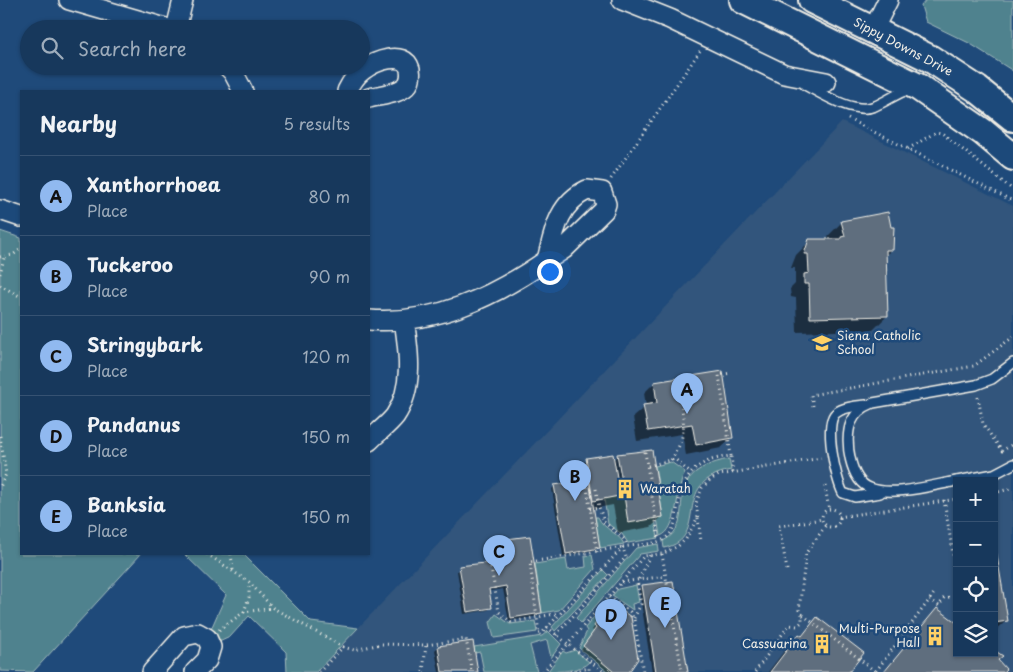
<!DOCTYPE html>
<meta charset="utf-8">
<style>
body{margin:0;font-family:"Playpen Sans",sans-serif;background:#244365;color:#f1f3f6}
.controls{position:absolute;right:15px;bottom:15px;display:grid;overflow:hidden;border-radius:0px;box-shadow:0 1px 4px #0004}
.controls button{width:45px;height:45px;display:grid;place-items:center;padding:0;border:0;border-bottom:1px solid #365272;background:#17385c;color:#f1f3f6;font:25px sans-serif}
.you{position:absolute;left:549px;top:271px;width:18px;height:18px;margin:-12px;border:4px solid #fff;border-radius:50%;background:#1a73e8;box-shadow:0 0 0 8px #1a73e833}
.badge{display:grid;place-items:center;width:32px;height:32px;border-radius:50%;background:#90b9f0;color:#111;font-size:16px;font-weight:700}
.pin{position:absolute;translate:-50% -41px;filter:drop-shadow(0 1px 2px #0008)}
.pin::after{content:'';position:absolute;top:26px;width:18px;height:15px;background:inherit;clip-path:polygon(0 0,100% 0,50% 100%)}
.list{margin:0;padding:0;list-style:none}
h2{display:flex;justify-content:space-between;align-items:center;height:65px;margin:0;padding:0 20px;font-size:21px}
h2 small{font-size:16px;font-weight:400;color:#9eacbb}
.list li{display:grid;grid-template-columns:32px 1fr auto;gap:15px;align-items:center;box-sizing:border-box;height:80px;padding:0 20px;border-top:1px solid #365272}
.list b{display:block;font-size:19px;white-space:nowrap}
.list p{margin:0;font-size:16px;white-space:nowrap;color:#9eacbb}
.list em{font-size:16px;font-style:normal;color:#9eacbb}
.icon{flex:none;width:28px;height:28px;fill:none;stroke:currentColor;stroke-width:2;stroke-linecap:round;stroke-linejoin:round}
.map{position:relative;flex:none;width:1013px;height:672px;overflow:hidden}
.search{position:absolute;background:#17385c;box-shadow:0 1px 4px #0004;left:20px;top:20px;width:350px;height:55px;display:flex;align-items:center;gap:12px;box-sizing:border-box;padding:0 18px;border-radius:28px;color:#9eacbb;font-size:19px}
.panel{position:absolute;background:#17385c;box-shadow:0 1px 4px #0004;left:20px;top:90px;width:350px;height:465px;border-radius:0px}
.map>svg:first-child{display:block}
</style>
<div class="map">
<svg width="1013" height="672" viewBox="0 0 1013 672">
<rect width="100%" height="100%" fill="#1f4a7a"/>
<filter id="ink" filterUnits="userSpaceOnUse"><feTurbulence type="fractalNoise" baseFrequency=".02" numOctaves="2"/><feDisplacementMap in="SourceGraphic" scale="10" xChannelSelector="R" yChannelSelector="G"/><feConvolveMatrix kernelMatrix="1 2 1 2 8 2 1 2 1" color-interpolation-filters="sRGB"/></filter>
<g filter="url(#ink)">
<path fill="#32557b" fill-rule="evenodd" d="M842,122L1013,206V672H316ZM957,481H994V653H957Z"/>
<g fill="#50828e" stroke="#a2babb">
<path d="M926,0H1013V71L969,43L926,22L921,6Z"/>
<path d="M0,231L21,238V554H141L33,672L0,671Z"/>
<path d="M729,459L731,470C668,482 712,538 664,548L663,541C702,521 653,474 729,459Z"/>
<path d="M671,462L685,472C676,488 678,531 660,536L657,518L663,517L655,466Z"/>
<path d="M624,495L629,523L655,518L658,538L628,543L622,534L608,524L604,499Z"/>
<path d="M595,517H598C604,530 618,532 624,544L600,548Z"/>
<path d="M658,544L659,551L640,554L581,623L576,618L636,548Z"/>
<path d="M184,554H243L311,622L358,628L316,672H287L286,652L249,616L230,637L219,642L211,629L226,595Z"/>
<path d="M592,555L595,569L559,610L542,613L535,564L566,559L568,570L586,567L585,556Z"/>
<path d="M603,570L608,575L555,631L552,627Z"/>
<path d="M636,585L639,602L632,604L633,610L612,596L618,589Z"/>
<path d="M604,605L608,608L596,628L601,662L614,672H608L579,648L587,631L585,628Z"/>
<path d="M496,614L510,624L535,621L537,632L494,638L490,622Z"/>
<path d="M548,631L561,644L551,658L547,640L530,645L537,672H484L480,652L475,653L474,647L542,636Z"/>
<path d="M575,650L589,662C581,671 559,672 548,671L563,651L566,653Z"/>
</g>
<g fill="#0007">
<path d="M842,222L892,249L885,256L887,316L873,330L797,332L796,298L791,297L790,289L795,284V268H791L796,255L810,241L829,240L828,236Z"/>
<path d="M654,383L732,438L721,448L686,455L682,434L637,441L633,417L646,406L644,393Z"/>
<path d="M618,455L662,517L651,527L618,533L613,505L592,509L599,547L595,550L563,556L552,489L555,486L578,483L576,470L587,460H613Z"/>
<path d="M529,537L541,612L538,616L509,621L503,589L489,591L491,607L488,610L464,614L457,571L460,567L499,562L496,544L499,541Z"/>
<path d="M994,546L1006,621L994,632Z"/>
<path d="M642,586L687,672H652L639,589Z"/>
<path d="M608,608L627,672H609L581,650L594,632L592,630Z"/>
<path d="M937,610L957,653L997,660L1002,672H884Z"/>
<path d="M817,619L847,672H768L788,646L799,635L801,636Z"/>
<path d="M438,647L477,672H439L435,650Z"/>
</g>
<g fill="#5e6e7e" stroke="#f4f1e8">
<path d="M888,212L891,227H894L893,250H886L888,316L810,318L809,284H804V274L809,273L808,254H804L809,239H841V237L845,236L841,221Z"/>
<path d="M723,371L733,438L696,445L692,424L648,431L643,405L657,403L654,382Z"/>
<path d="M652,450L663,517L628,523L624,495L593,501L586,458L613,454L618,483L622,482L617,454Z"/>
<path d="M589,480L600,548L566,554L554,485Z"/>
<path d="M530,536L542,613L511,618L506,586L489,589L492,608L467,612L459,566L502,561L499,540Z"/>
<path d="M994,538L1008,621L994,623Z"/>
<path d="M673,581L688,672H656L642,585Z"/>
<path d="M611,603L631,617L638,659L629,672H614L583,646L596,628L594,626Z"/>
<path d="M937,608L957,623V653H994V650L1003,656L998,660L1006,669L1003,672H884Z"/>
<path d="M817,617L864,653L849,672H770L799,634L802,636Z"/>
<path d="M473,641L478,672H442L438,646Z"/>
</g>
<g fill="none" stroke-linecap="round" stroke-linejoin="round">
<defs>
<g id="service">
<path d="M805,85C822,94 855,115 875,106C887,101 897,93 910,89"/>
<path d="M866,405C857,406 843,407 836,413C823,423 836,480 843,493L855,497L880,493"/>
<path d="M957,481C933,485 892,497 870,488C850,481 844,440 851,423C855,413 863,407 873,403L976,385L992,379L1013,363"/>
<path d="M957,481L994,474L1013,464"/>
</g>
<g id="minor">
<path d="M69,0L169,29"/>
<path d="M622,0L670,19L784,74L826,82"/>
<path d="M176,29L183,0"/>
<path d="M873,30L888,0"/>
<path d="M227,66L233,72L243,91"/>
<path d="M347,91C351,83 356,75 363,70C374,62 404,49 410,69C411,74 411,79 408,84C401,94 380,95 369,98"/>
<path d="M587,190L602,192L606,204L604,210L564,249L547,260C554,232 558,204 587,190Z"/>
<path d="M0,210L21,217"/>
<path d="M369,320C435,325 493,297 547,260"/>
<path d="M369,441C377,433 388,425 395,416C414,388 409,352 404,320"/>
<path d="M152,672L184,636L198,633L207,638L211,647L207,660L195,672"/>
</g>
<g id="secondary">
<path d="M743,0L918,87L983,132L1013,157"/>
<path d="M812,0L931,59L977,89L1013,118"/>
</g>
</defs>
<use href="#service" stroke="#f4f1e8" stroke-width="12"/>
<use href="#minor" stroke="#f4f1e8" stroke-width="22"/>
<use href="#secondary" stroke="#f4f1e8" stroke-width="30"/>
<g stroke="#f4f1e8" stroke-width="3" stroke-dasharray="1 4" stroke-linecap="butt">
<path d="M848,119L1013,201"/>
<path d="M908,149L936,132L942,133L1013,190"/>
<path d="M611,179L700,51"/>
<path d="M0,257L13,255L21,249"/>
<path d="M0,274L4,258"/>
<path d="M0,285L21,297"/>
<path d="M978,397L983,424L1002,451L1013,444"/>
<path d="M813,406L811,395L974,366L1013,337"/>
<path d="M0,436L6,474L0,487"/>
<path d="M645,452L659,541"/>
<path d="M731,456L719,375L731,373"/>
<path d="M671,460C691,431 682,414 677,381"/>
<path d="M648,466L675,459L690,473"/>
<path d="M586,482L597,552"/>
<path d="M825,486L829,510"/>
<path d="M596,489L599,507"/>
<path d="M994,493L1013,488"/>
<path d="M944,500L957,578"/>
<path d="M590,509L599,507L604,522L625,540L627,547"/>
<circle cx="831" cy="518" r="9"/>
<path d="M839,517L957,499"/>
<path d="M698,518L701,541"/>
<path d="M623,547L542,633L539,634L530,562Z"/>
<path d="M623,547C636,544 658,546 668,536C674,531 676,518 677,511C683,476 694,460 731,456L733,473"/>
<path d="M207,554L249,582L273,608L343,647L319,672"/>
<path d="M231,554L233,570"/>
<path d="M662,554L682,672"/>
<path d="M491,568L499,612L511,622L560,613"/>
<path d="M787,570L779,526L822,519"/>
<path d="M639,579L650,555"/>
<path d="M622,582L666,576"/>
<path d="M609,597L630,612L634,619L643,672"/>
<path d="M930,599L935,592"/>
<path d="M244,612L249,597V583"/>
<path d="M803,615L876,672"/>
<path d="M634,618L641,604L637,580"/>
<path d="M547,627L568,644L644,556L662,554L678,546L686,539L698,517L696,503L702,488L710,480L719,475L821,458"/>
<path d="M219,630L244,612L272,608"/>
<path d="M556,635L626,557L623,548"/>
<path d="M343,647L354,650L381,644L426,645L466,639L472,672"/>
<path d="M876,671L930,599L939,606L944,598L957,596"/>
<path d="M423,672L426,645"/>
<path d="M543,672L568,644L604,672"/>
<path d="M570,672L589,668V672"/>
<path d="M755,672L789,625L797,626L802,622V614L799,610L806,553L826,525"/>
</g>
<use href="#service" stroke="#1f4a7a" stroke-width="9"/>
<use href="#minor" stroke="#1f4a7a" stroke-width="19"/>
<use href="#secondary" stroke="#1f4a7a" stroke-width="26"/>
</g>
</g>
<defs>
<symbol id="school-bare" viewBox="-9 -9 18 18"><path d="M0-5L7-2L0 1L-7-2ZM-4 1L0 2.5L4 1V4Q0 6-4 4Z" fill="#ffd166" stroke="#1f4a7a" stroke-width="2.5" paint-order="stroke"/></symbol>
<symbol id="building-bare" viewBox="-9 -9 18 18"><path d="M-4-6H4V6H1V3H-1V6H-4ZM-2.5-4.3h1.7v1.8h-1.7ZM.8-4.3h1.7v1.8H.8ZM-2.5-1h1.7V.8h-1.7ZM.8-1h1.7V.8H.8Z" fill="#ffd166" stroke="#1f4a7a" stroke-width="2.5" paint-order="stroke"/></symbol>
</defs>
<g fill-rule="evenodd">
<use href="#school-bare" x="808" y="329" width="28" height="28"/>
<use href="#building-bare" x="611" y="475" width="28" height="28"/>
<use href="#building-bare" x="921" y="622" width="28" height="28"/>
<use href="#building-bare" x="808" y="630" width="28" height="28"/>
</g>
<g text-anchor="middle" stroke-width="5" stroke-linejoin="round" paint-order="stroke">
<g font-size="12" fill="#f4f1e8" stroke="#1f4a7a">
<text transform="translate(903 47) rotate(28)" y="4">Sippy Downs Drive</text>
</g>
<g font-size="12" fill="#f4f1e8" stroke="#1f4a7a" text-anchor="start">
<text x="837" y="340">Siena Catholic<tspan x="837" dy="14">School</tspan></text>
<text x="640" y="493">Waratah</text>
<text x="920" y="633" text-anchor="end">Multi-Purpose<tspan x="920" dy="14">Hall</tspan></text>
<text x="807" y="648" text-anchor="end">Cassuarina</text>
</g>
</g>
</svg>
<div class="controls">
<button>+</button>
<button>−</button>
<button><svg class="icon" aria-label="locate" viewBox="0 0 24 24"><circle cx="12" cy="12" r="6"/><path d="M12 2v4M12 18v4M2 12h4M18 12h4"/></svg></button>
<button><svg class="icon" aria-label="layers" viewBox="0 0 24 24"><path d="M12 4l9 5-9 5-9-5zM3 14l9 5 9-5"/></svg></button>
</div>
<div class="you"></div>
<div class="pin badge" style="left:687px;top:414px">A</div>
<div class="pin badge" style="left:575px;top:501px">B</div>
<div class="pin badge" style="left:499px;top:576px">C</div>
<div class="pin badge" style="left:611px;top:640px">D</div>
<div class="pin badge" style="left:665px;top:628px">E</div>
<div class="search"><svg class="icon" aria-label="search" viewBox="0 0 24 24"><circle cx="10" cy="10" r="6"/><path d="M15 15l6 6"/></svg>Search here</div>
<section class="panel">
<h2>Nearby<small>5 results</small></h2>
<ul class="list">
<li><span class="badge">A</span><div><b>Xanthorrhoea</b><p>Place</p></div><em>80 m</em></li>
<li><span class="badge">B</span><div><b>Tuckeroo</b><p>Place</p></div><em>90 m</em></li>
<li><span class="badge">C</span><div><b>Stringybark</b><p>Place</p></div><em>120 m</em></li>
<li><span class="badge">D</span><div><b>Pandanus</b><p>Place</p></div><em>150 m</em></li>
<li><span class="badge">E</span><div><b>Banksia</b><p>Place</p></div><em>150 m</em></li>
</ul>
</section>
</div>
